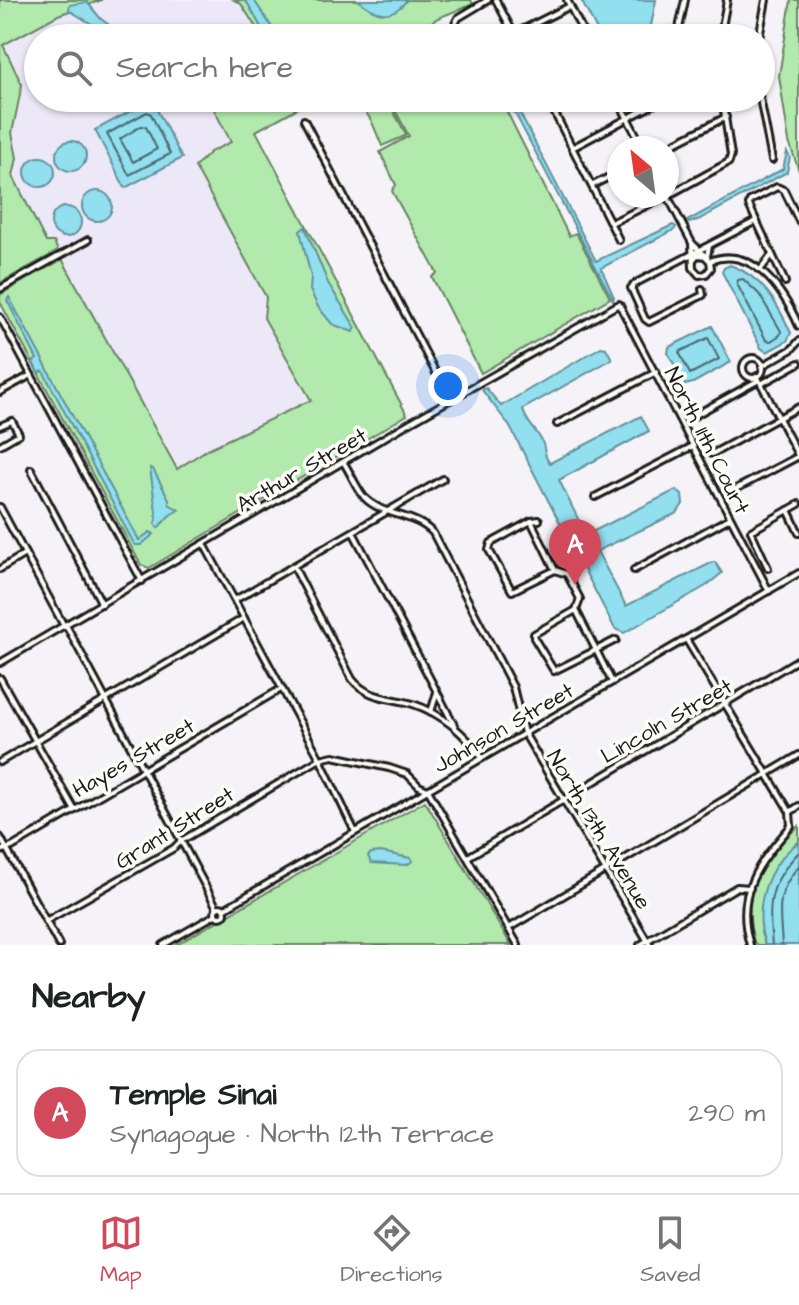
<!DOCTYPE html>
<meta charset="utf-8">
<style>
body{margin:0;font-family:"Architects Daughter",sans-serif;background:#f6f6f6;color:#202124}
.compass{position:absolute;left:607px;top:136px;width:72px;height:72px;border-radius:50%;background:#fff;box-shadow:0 2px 6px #0004;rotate:331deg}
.you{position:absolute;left:448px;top:386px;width:28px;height:28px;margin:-20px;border:6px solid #fff;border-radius:50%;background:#1a73e8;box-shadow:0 0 0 12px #1a73e833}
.badge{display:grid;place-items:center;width:52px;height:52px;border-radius:50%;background:#d1495b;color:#fff;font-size:26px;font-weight:700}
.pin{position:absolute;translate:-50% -66px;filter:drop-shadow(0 2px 4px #0008)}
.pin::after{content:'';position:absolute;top:42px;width:28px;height:24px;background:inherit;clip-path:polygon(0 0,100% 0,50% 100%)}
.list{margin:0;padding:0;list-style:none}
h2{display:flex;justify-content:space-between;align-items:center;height:104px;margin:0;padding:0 32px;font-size:34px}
h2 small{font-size:26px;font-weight:400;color:#757577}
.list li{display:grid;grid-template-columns:52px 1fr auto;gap:24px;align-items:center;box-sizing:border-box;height:128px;margin:0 16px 16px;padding:0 16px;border:2px solid #e0e0e0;border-radius:24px}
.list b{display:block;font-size:30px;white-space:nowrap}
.list p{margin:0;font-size:26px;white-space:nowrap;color:#757577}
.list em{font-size:26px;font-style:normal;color:#757577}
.icon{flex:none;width:44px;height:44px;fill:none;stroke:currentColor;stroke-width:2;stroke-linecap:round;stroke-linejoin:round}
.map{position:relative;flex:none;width:799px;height:945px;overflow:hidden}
.search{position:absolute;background:#fff;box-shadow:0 2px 6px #0004;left:24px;right:24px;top:24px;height:88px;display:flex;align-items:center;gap:20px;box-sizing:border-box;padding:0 28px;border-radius:44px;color:#757577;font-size:30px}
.sheet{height:248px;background:#fff}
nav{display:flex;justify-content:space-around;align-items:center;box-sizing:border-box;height:112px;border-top:2px solid #e0e0e0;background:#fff;font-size:22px;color:#757577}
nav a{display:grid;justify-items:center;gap:4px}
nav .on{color:#d1495b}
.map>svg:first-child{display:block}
</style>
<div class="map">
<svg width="799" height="945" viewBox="0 0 799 945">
<rect width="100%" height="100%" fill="#f5f3f7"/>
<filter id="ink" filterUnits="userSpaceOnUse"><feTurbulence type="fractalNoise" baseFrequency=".0125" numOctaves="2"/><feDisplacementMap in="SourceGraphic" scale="16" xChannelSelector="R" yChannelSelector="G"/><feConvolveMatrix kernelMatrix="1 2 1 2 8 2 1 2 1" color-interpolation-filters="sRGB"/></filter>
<g filter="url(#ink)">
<path fill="#ece8f7" d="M102,0H234L241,3L263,38H38V98H208L232,142L210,152L195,168L266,297L264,318L312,400L208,449L177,470L54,243L46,242L13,176L17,158L12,133L22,85L3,45L58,15Z"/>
<g fill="#b2eaad" stroke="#678364" stroke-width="2">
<path d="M0,0H102L58,15L3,45L22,85L12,133L17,158L13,176L46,242H54L58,251L0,283Z"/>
<path d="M234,0H471L473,4L438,18L409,38H263L241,4Z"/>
<path d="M791,0H799V171L789,142L779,76Z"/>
<path d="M208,98H316L256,131L407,415L149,568L141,565L0,302V295L62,259L177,469L208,449L311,400L264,318L266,297L195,167L210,152L231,142Z"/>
<path d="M357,98H386L406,134L405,136L382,146L372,122Z"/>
<path d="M417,98H500L569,236L576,233L610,298L481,373L432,277L437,273L392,191L396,185L380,152L409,136L395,110Z"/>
<path d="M425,801L511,945H176Z"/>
<path d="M799,826V842L794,845L761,932L765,945H755C739,893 761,859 799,826Z"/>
</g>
<g fill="#91dfef" stroke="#62919b" stroke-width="2">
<path d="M243,0H254L279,38H267L248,4Z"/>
<path d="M358,0H407C391,21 375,14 358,0Z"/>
<path d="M581,0H656L651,26L631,38H601Z"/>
<path d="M87,2L101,19L109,25L108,29L98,28L69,10L70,5Z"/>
<path d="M507,98H512L596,261L673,225L676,227L674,230L601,268L614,297L613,300Z"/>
<path d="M152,100L182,158L125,188L95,130Z"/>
<circle cx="71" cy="156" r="15"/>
<path d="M787,152L790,157L787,172L700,219L689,223L687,221L783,169Z"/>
<circle cx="40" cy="172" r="15"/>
<circle cx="97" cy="206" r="15"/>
<circle cx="66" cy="222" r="15"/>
<path d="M305,227L328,283L356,328L353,332L332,324L318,307L310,290L311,277L300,231Z"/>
<path d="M730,265C762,276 778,304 791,333L787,341L767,352L761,348L722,272L724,268Z"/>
<path d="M9,297L139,540L150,532L154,534L141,545H135L132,540L43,371L38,373L33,362L37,359L7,300Z"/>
<path d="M712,326L731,362L693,383L685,385L668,353L669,347Z"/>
<path d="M601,347L606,348L612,359L523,409C525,423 539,431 543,444C546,453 543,455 550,463L641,416L649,431L559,480L583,529L588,534L676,490L682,495L683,504L677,513L597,551L626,606L713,562H715L722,573L706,586L624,633L615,629L509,425L482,390L486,388L501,406Z"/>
<path d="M150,468L153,469L169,499V504L179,510L170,515L158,528L155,524L157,519Z"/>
<path d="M799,842V945H765C753,907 766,865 799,842Z"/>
<path d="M381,852L410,858L413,861L406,865L371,863L368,856L371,853Z"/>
</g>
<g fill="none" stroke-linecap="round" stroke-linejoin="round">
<g stroke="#4b6a70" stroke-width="2">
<path d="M147,112L151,114L170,154L129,175L107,134Z"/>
<path d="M141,126L146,127L157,149L133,162L120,139Z"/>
<path d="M743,279L759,294L781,331L780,335L771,341L766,340L737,284L738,280Z"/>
<path d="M708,338L719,359L690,374L679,352Z"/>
<path d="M772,945C768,903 768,884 799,852"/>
<path d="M782,945C780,911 774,894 799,866"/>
</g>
<defs>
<g id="street">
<path d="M496,0L516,38"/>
<path d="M567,0L586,38"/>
<path d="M514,34L570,6"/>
<path d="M458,38L454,26L458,18L488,0"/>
<path d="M677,38L685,0"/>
<path d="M720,38L727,0"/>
<path d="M759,38L766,0"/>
<path d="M547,98L619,240"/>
<path d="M617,98L643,148"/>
<path d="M760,98L772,160"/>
<path d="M553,110L576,98"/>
<path d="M304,120L450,400"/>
<path d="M572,148L666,98"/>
<path d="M665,148L726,117"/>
<path d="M593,185L619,172"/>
<path d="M667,195L692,243L710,261L711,268L706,274L699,275L693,268L692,243"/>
<path d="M667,196L729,162L731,155L722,98"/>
<path d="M611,223L666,196"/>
<path d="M693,260L697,255L707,256L709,246"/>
<path d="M710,261C753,244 784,292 799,326"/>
<path d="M761,269L771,256"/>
<path d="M785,282L749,205L750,201L777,187L784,190L799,221"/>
<path d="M0,289L88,240"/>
<path d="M702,289L703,295L649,322L645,319L631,288L636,283L756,221"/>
<path d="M0,317L142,581"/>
<circle cx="753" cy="368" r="10"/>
<path d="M762,366L792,349L799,341"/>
<path d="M757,376L799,457"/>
<path d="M761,384L799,363"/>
<path d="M0,392L31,375"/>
<path d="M692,417L759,380"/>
<path d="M557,424L656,372"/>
<path d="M0,426L12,421L19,434L0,445"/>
<path d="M712,454L799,407"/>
<path d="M344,463C351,474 356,487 364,497C383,517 415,513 433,533L513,687L524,733L650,945"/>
<path d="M31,469L102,604"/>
<path d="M730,492L799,456"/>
<path d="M595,497L693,446"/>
<path d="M0,507L64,626"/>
<path d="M788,510L799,533"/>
<path d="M539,520L531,521L491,543L489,550L512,591L555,570"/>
<path d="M531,521L555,570L567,574L580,599L576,610L612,682"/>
<path d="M353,532L437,692L431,712"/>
<path d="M204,544L320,759L355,832"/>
<path d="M294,567L352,679C368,699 390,697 413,704C441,713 466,734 482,758"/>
<path d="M768,568L751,531L799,504"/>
<path d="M0,569L25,554"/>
<path d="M634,570L730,518"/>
<path d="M235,600L443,479"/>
<path d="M576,610L534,634V638L554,671L616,640"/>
<path d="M66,625L217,908"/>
<path d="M686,639L790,812"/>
<path d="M0,663L409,423L619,304L769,591"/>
<path d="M0,678L74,809"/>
<path d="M437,692L455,727"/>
<path d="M0,762L244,618"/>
<path d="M0,837L59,945"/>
<path d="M0,851L12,847L281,689"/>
<path d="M468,857L799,659"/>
<circle cx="220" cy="912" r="5"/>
<path d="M224,909L799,573"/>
<path d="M46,921L174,848L181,841L320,759L333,756L389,768L407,774L419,786L428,790L518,945"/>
<path d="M509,928L799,755"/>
<path d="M163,945L215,915"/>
<path d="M640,945L737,887L750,888"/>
<path d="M750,945C734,892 759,863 791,826L790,812L799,806"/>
</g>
</defs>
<use href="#street" stroke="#1c1c1c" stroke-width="10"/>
<use href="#street" stroke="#fdfcf7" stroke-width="4"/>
</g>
</g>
<g text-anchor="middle" stroke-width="7" stroke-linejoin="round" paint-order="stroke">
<g font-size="22" fill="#1c1c1c" stroke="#fdfcf7">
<text transform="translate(708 440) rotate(63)" y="8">North 11th Court</text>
<text transform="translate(301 469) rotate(-30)" y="8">Arthur Street</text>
<text transform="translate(666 720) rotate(-30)" y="8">Lincoln Street</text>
<text transform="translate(503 727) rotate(-30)" y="8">Johnson Street</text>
<text transform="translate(133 757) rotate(-30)" y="8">Hayes Street</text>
<text transform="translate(174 827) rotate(-32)" y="8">Grant Street</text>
<text transform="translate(600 829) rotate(59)" y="8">North 13th Avenue</text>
</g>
</g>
</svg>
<svg class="compass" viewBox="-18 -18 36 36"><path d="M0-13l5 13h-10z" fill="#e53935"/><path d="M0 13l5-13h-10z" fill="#757577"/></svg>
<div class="you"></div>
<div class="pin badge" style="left:575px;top:585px">A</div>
<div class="search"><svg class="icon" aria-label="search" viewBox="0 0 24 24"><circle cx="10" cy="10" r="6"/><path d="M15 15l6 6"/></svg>Search here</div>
</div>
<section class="sheet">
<h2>Nearby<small></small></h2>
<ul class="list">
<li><span class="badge">A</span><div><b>Temple Sinai</b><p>Synagogue · North 12th Terrace</p></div><em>290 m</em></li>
</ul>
</section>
<nav>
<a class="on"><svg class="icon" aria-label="map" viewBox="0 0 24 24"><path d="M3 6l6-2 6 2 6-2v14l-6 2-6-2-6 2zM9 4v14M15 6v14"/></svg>Map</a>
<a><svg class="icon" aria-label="directions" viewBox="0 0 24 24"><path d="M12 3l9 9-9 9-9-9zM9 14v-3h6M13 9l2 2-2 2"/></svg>Directions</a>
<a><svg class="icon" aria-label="saved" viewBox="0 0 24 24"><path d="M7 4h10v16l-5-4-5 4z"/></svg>Saved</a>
</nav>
